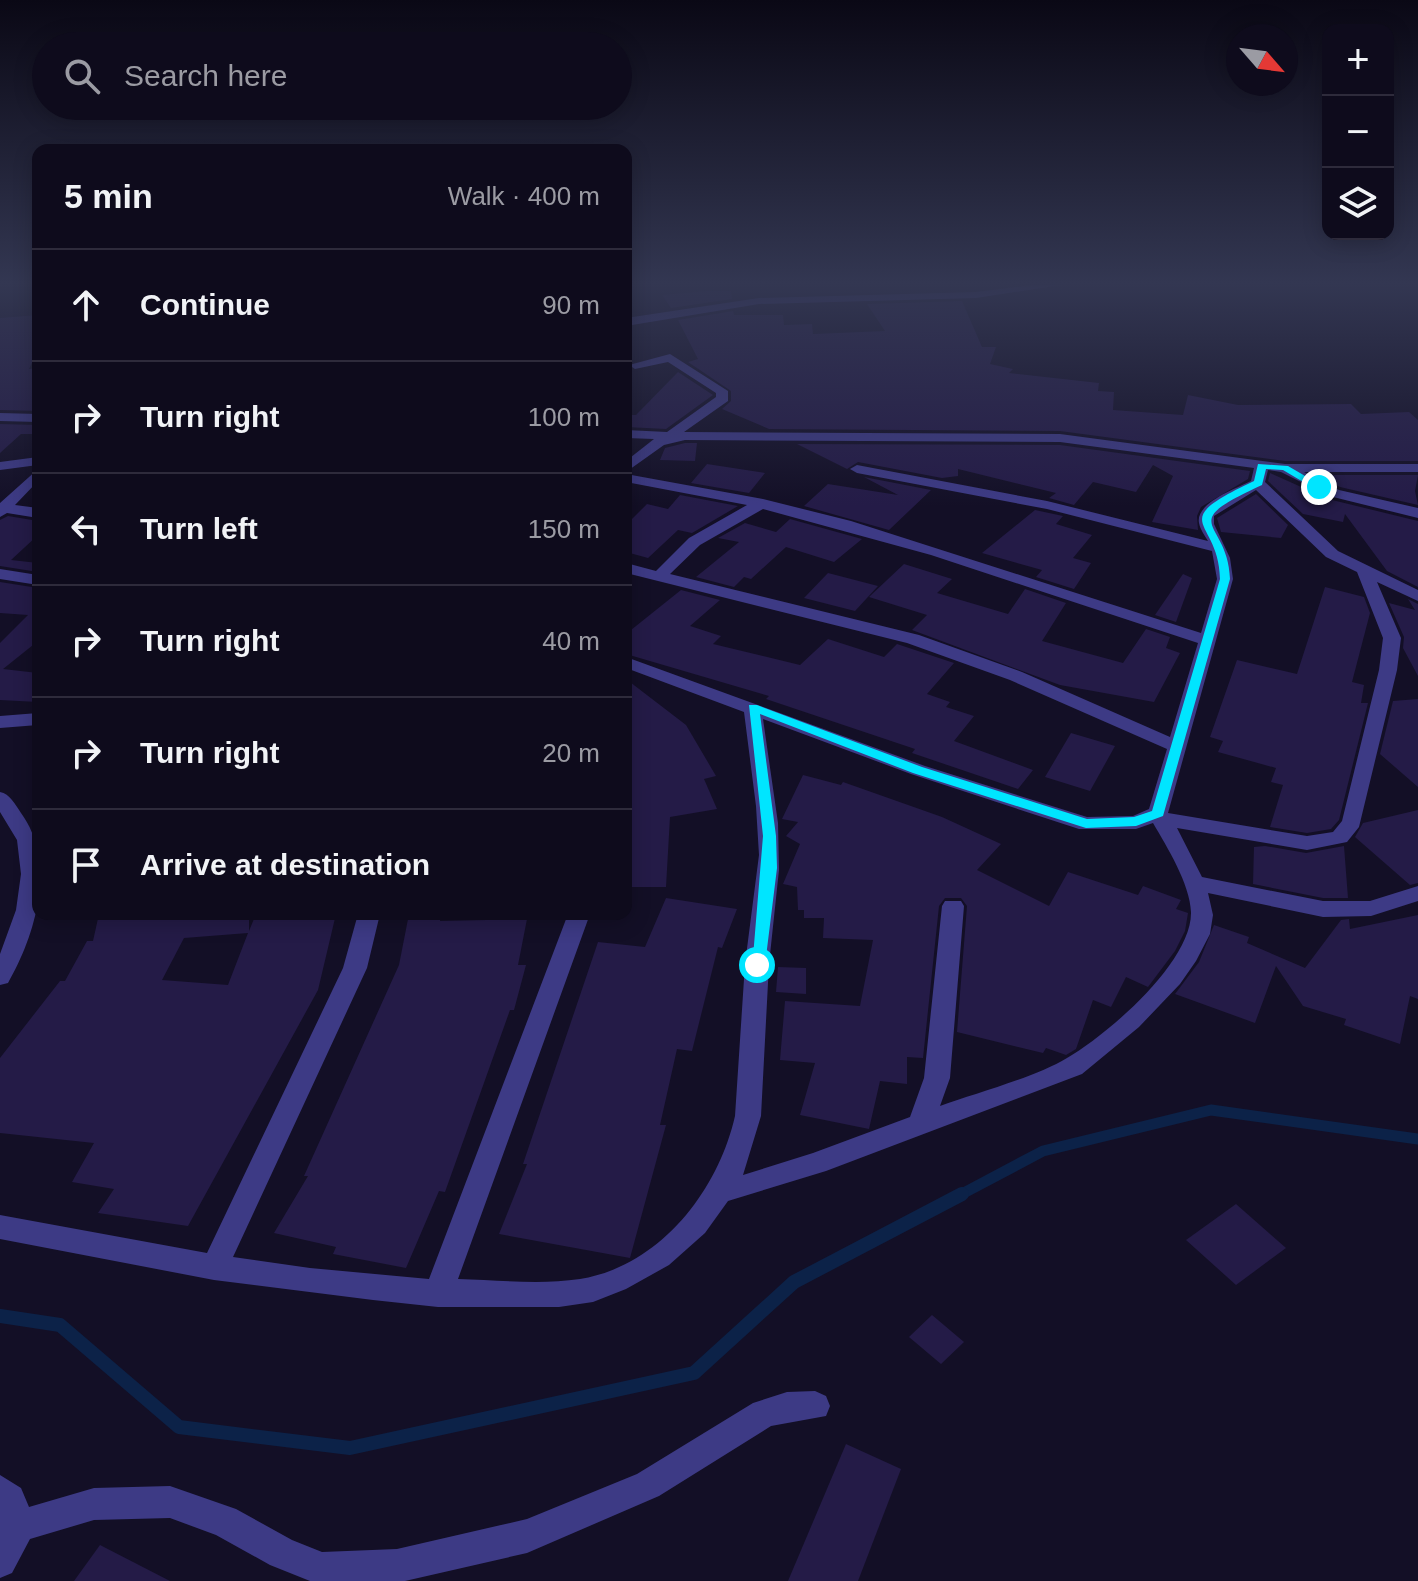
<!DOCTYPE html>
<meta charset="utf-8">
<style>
body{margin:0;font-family:Arial,sans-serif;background:#1c1929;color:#f1f3f6}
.controls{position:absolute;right:24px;top:24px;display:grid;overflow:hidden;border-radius:16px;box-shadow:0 4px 20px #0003}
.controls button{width:72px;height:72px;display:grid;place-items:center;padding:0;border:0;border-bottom:2px solid #2e2b3b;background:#0e0b1c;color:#f1f3f6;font:40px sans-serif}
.compass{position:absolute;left:1226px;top:24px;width:72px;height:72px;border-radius:50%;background:#0e0b1c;box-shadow:0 4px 20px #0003;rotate:118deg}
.stop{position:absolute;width:24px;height:24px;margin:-18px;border:6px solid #00e5ff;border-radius:50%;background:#fff}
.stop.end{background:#00e5ff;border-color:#fff;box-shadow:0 2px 8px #0008}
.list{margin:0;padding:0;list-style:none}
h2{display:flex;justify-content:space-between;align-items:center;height:104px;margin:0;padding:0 32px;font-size:34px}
h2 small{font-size:26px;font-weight:400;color:#9b9ba3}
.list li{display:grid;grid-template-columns:52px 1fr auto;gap:24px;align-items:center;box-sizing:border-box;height:112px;padding:0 32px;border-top:2px solid #2e2b3b}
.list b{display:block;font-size:30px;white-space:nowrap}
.list em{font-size:26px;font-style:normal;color:#9b9ba3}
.icon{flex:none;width:44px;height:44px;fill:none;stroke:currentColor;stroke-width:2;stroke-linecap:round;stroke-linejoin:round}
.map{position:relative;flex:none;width:1418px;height:1581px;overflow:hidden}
.search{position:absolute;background:#0e0b1c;box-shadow:0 4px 20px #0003;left:32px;top:32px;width:600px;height:88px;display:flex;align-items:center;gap:20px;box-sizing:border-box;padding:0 28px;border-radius:44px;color:#9b9ba3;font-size:30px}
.panel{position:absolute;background:#0e0b1c;box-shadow:0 4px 20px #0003;left:32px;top:144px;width:600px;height:776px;border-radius:16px}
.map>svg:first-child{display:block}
</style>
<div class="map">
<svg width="1418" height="1581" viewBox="0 0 1418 1581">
<rect width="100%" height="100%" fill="#130f26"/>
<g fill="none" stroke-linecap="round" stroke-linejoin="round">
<path stroke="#0c2248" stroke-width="11" d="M958,1196L1043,1151L1211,1110L1418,1139"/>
<path stroke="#0c2248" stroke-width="14" d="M0,1316L60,1325L179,1427L350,1448L694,1373L794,1282L962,1194"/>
</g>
<g fill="#241b47" fill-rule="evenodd">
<path d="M707,291H731L732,299L671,308L662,295Z"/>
<path d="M962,301L982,347H996L990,364L1013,369L1009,373L1099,383L1098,391L1114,392L1113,410L1183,415L1188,395L1238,405L1351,404L1361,414L1409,412L1418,420V461H1285L1060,431L769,429L722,409L731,401V391L688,362L698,359L678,320L733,311L734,315H783L784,325L812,324L813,334L885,331L867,304Z"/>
<path d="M38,315V350L29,369L38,368V411L0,410V318Z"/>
<path d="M678,372L713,395L666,429L626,427V415H636Z"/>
<path d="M0,424L38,425V434H21L0,453Z"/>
<path d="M685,443H697L695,461L660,460L665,448Z"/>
<path d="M797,444L1060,445L1250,471L1248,479L1201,507L1197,516L1198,530L1152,522L1173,476L1153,465L1136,492L1093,482L1074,505L1049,498L1056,493L958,469V476L942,478L858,462L847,469Z"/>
<path d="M707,464L765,473L749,493L691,483Z"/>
<path d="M1270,473L1328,499L1418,521V587L1387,571L1345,514L1343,522L1303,514L1268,481Z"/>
<path d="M1316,475H1418L1415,491L1418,505L1340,487Z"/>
<path d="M864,477L931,490L889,530L804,506L828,484L898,495Z"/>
<path d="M1256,494L1288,525L1281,538L1221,532L1217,518Z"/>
<path d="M680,495L738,506L692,533L678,530L648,558L626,552V525L647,504L668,509Z"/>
<path d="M1035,510L1063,516L1056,524L1092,535L1073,558L1091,563L1074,589L1036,577L1042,570L982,553Z"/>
<path d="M8,516L38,521V535L11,560L38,563V572L0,566V520Z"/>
<path d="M790,519L862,539L834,562L786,547L751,579L744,577L734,587L696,577L739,542L718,538L745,523L776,532Z"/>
<path d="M904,564L952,579L937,593L1008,614L1025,589L1066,603L1042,641L1123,663L1146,629L1170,637L1166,648L1180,653L1154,702L1060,685L912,630L927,615L869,597Z"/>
<path d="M828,573L878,586L855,611L804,598Z"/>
<path d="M1183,574L1192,578L1176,622L1155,615Z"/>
<path d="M0,582L38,588V641L3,669L38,673V702L0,700V643L28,615L0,613Z"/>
<path d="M1325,587L1364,597L1370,613L1352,682L1364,685L1361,703H1368L1339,820L1331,829L1307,833L1270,827L1283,785L1271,782L1276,768L1218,752L1223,741L1210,737L1237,660L1297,674Z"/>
<path d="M681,590L720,600L690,626L721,636L713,644L800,665L828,639L884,657L897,644L954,663L927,694L950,702L946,707L974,716L954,741L1033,770L1018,789L912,753L915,749L766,699L769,696L626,654V634Z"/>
<path d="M1408,599L1418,604V676L1403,648L1404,637L1389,603L1415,610Z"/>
<path d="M626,679L686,725L716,776L704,779L717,809L670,817L666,887H626Z"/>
<path d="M1418,699V787L1380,754L1393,701Z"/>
<path d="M1071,733L1115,746L1090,791L1045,777Z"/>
<path d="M803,775L841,785L843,782L942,817L1001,844L977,870L1049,906L1068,872L1138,895L1143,886L1181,900L1176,909L1188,913L1185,931L1175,951L1148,987L1126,977L1111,1007L1093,1000L1076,1049L1066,1055L1046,1048L1043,1053L957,1032L967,906L961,898H945L939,906L923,1058L907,1057V1084L880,1081L869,1129L800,1115L815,1063L780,1060L785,1001L860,1006L873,940L823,938L824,918H804V910H798L797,887L783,884L800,844L786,836L798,822L782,819Z"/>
<path d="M1418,810V883L1410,885L1355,837L1363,823Z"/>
<path d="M1265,846L1306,853L1344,846L1348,898H1323L1253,884L1254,847Z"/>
<path d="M666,898L737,909L722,948L718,947L692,1051L677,1049L660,1125H666L630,1258L499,1234L527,1164H523L598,942L645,947Z"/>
<path d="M99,914H130L129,920L178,914H249V931L256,914H336L318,990L188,1226L98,1213L114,1189L72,1182L94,1143L0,1133V1058L60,981H65L87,941H93ZM248,933L228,985L162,980L184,938Z"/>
<path d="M409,914H440V921L527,919L518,965H526L514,1010H510L445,1192L439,1191L406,1268L333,1254L336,1247L274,1233L308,1176H304L399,965Z"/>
<path d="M1418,915V999L1410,996L1400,1044L1344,1025L1346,1019L1303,1006L1276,966L1255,1023L1175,994L1199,962L1214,925L1249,937L1247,943L1305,968L1341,920L1349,919L1350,929Z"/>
<path d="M778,967L806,968V994L776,992Z"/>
<path d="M1236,1204L1286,1248L1236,1285L1186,1240Z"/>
<path d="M932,1315L964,1342L941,1364L909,1337Z"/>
<path d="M846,1444L901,1469L858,1581H788Z"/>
<path d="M100,1545L170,1581H74Z"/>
</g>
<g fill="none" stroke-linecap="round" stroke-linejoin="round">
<g fill="#3d3a85" fill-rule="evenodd">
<path d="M1032,285H1061L976,298L759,304L626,326V318L759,298L976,292Z"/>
<path d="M670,354L728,391V401L684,432L1060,434L1285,464H1418V472H1304L1339,490L1418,508V518L1329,496L1281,472L1268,470L1265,482L1338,551L1418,590V601L1377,582L1401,638L1397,670L1359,827L1347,842L1307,850L1177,828L1202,877L1323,901H1370L1418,886V901L1371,916L1323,917L1208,893L1213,915L1210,934L1196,961L1180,984L1139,1027L1082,1074L826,1171L728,1201L705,1233L669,1265L626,1289L593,1302L559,1307H438L373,1300L214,1280L0,1239V1215L207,1253L343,968L358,914H380L367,968L233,1257L310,1268L429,1279L568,914H590L458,1279C498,1280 540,1285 580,1279C660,1266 718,1191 735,1116L745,964L759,855L756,806L744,712L626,668V657L925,766L1087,817L1133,816L1149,809L1167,749L1010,680L907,643L626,573V563L656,571L689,538L747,505L626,482V474L763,499L851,521L1201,633L1217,579L1212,551L1047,509L857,473L850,469L857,465L1047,501L1208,541C1205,536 1200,529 1199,523C1195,503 1237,488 1251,481L1254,468L1060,442L685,440L664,445L626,472V461L654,439L626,438V430L667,432L716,397V393L668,362L635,369L629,365ZM1256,490L1326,557L1357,572L1383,638L1379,670L1342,821L1333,832L1307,836L1168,813L1233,579L1230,558L1214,524V516ZM763,509L931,555L1198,643L1170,737L1022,672L919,635L670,574L700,545ZM763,719L911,774L1079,829H1136L1153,823C1167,847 1190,884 1191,912C1192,962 1107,1035 1067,1058C1036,1077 976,1093 940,1106L950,1078L964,906L961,901H945L942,906L924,1078L910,1117L813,1153L743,1175L761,1116L769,964L779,870L778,823Z"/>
<path d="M0,413L38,414V422L0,421Z"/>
<path d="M38,457V465L0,470V462Z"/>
<path d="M38,469V481L15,505L38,508V518L7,513L0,517V503Z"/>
<path d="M0,569L38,575V585L0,579Z"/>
<path d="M38,713V725L0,728V716Z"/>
<path d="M0,792C10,794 15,804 21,813C57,862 36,935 8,983L0,985V954L16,910L21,874L17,840L0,812Z"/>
<path d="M815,1391L826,1396L830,1406L826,1416L771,1426L659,1496L527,1553L405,1581H310L270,1565L216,1535L170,1518L94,1520L30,1539L12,1573L0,1578V1475L21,1488L29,1507L94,1488L170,1486L236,1509L292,1540L322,1552L397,1549L527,1519L637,1474L753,1403L787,1392Z"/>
</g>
</g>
<linearGradient id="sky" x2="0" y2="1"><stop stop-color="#0a0815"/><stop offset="0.56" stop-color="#333752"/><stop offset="1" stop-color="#333752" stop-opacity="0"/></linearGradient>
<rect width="1418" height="506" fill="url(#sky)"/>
<path fill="#00e5ff" d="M1258,464L1288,466L1324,487L1315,489L1283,470L1266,469L1262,485C1173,526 1228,518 1230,579L1163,816L1136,826L1086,828L913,773L760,714L776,836L777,868L765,965L762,969H752L763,836L749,705H757L922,767L1087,819L1134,817L1152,811L1220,579C1219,517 1163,524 1254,481Z"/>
</svg>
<div class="controls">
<button>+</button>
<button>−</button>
<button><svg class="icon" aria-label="layers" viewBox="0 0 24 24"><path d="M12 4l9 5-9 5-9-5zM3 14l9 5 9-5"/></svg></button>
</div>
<svg class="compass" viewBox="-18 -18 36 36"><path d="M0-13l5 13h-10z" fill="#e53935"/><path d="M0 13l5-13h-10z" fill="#9b9ba3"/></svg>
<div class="stop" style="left:757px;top:965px"></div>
<div class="stop end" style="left:1319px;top:487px"></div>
<div class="search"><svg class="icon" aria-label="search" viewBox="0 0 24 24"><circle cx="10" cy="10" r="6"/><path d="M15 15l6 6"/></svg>Search here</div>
<section class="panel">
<h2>5 min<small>Walk · 400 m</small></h2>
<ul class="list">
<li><svg class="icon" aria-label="ahead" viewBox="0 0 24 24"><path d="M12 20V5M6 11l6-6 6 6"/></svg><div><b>Continue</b></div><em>90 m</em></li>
<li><svg class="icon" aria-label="right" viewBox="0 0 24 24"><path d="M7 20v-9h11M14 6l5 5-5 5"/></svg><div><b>Turn right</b></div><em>100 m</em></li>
<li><svg class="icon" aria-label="left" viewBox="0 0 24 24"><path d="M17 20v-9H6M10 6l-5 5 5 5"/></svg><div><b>Turn left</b></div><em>150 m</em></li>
<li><svg class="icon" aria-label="right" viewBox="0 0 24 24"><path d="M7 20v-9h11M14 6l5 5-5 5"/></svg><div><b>Turn right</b></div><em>40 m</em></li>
<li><svg class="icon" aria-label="right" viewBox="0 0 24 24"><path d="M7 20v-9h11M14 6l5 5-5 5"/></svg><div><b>Turn right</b></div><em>20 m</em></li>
<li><svg class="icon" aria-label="arrive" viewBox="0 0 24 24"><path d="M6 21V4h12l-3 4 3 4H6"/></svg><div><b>Arrive at destination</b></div></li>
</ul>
</section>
</div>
